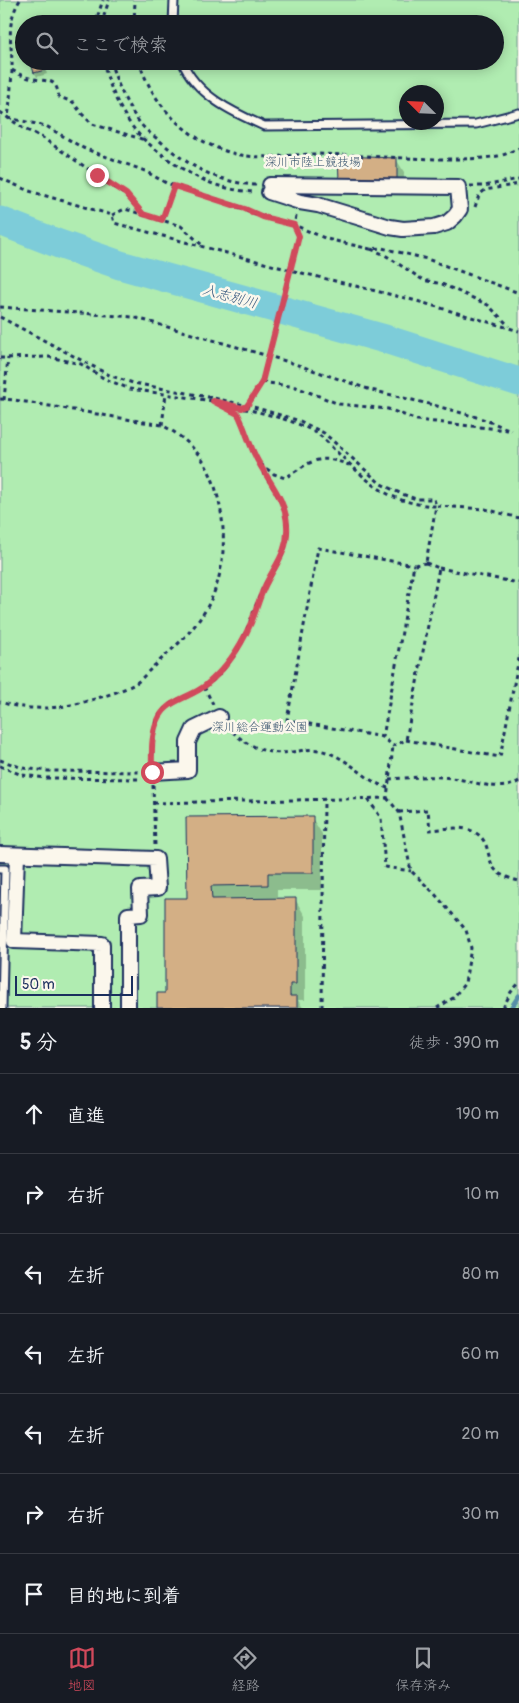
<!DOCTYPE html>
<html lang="ja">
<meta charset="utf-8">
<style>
body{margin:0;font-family:Pangolin,"Klee One",sans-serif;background:#242831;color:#f1f3f6}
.compass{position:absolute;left:399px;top:85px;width:45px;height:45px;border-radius:50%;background:#171b24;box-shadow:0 2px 12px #0003;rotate:294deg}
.scale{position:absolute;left:15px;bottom:12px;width:118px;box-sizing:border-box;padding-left:5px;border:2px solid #1b2f5e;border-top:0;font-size:14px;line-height:18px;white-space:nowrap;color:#1b2f5e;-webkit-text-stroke:4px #fbf7ec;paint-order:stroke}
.stop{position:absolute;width:15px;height:15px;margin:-11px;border:4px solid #d1495b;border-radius:50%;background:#fff}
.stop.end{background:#d1495b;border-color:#fff;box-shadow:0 1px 5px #0008}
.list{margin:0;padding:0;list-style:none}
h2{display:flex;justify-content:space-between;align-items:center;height:65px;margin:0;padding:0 20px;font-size:21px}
h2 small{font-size:16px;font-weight:400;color:#9ea1a6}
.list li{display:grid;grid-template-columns:32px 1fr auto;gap:15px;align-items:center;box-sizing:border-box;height:80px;padding:0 20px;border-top:1px solid #363941}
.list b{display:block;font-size:19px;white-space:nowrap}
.list em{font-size:16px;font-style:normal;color:#9ea1a6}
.icon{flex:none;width:28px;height:28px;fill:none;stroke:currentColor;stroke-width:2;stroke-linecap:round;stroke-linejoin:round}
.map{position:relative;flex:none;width:519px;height:1008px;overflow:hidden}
.search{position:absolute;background:#171b24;box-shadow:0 2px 12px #0003;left:15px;right:15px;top:15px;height:55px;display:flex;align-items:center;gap:12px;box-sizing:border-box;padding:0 18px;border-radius:28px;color:#9ea1a6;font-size:19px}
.sheet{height:625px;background:#171b24}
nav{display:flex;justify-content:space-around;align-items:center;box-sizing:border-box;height:70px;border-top:1px solid #363941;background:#171b24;font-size:14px;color:#9ea1a6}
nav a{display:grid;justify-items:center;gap:2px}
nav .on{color:#d1495b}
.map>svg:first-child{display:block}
</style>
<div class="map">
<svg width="519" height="1008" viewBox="0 0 519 1008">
<rect width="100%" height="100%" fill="#fbf7ec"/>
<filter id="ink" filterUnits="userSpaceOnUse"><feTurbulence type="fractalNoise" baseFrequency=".02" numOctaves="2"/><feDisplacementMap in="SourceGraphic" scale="10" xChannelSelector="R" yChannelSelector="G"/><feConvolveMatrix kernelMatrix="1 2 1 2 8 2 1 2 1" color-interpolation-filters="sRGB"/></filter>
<g filter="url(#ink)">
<path fill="#b0ecb1" stroke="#668e88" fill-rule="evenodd" d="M0,0H519V1008H0ZM24,24H495V61H24ZM406,92H436V122H406Z"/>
<g fill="#0003">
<path d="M42,61L47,74L37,77L35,73Z"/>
<path d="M396,159L404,172V193H348Z"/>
<path d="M312,818L322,834V890H277V900L295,899L305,916V1000H298L303,1008H158V994H166L188,899Z"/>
</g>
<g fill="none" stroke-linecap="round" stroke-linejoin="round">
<path stroke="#568da8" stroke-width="5" d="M511,1008L519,996"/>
<path stroke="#7dccd9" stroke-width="29" d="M0,221L59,244L120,265L385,339L519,382"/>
</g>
<g fill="#d3af85" stroke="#1b2f5e">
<path d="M36,61H43L45,70L34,73L31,63Z"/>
<path d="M338,156L397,158V180H339Z"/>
<path d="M313,816V873H268V885L211,886L212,899L296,898V984H290V996H297V1008H157V993H165V898H187L186,817Z"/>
</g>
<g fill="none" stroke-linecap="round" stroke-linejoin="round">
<defs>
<g id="lane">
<path d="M173,24L174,0"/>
<path d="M182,61C196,95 232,112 264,126L476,124L519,113"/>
<path d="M0,869H5L2,1008"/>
</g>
<g id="street">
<path d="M269,192L300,202L318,205L390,227L403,229L434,227L447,223L455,216L460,209L458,187L270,185"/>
<path d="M152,772L188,770V742L194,729L219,717"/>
<path d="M0,854L156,859L158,888L140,889L141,914L128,915V1008"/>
<path d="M17,855L14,941L102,944V1008"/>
</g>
</defs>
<use href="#lane" stroke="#1b2f5e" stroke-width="11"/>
<use href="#street" stroke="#1b2f5e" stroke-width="18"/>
<g stroke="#1b2f5e" stroke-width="3" stroke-dasharray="4 4" stroke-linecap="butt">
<path d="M20,0C4,26 13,44 12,71C11,87 10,102 8,118L46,126L83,148L145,171L166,183L245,209L263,217L294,225L327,239L370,249L382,248L427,259L519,293"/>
<path d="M98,24L97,18L103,0"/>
<path d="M104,24L103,19L109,0"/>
<path d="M134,24L135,0"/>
<path d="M103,61C109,86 119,110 135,130C143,140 154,148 164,156C193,178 219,190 255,192"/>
<path d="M110,61C117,83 126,105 140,123C145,130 154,136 160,141C190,167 216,182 256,185"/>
<path d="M139,61C152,105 188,141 232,153C259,161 288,154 316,154C360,155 404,159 449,159C465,159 482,159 498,156C505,155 512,151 519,148"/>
<path d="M12,70C19,74 26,78 34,79C50,82 56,78 59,97L73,102L82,114L92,124L145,140"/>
<path d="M0,112L24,129L40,136L126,195L143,214"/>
<path d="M0,178L29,191L112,215L114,223L294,271L417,301L519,331"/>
<path d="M470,186H484L519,179"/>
<path d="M475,207L479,195L485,190L519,184"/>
<path d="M112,215L125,209L181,226L202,245"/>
<path d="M296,216L294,225L299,236"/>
<path d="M162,220L174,186"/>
<path d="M371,249L385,255L423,280L442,284L488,305L509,326"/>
<path d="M0,307L133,317L289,362L371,390L433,405L480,418L511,430"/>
<path d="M0,317L111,376L133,383L214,398L257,408L300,421L324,433L381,484L402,494L416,499H434L436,506L485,509L519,518"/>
<path d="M0,358L49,357L81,364L105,379L130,389L213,401L238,414C246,430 250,448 259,463C269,483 285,500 287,524C290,549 275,567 264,587C252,611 248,637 231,659C224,669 215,679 205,686C195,694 182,697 171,704C153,715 152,739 152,758"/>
<path d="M262,382L296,387L339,404L388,409L417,420L507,430"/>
<path d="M0,399L14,400L162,425C195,443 211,465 219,502C226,532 225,566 213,595C200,626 179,643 155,665C148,671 141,681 133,685C123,690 111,694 101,697C67,708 34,713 0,702"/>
<path d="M4,400L8,358"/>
<path d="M221,403C247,410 298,419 319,435C326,440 332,448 338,453C372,485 388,503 436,506L426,562"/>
<path d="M246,407L262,382L265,370"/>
<path d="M162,425L166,394"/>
<path d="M260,464L274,474L285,478C312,461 318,453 349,465"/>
<path d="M426,563L439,568L406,740L393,746L383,737L414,565Z"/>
<path d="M439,568L519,583"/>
<path d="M204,687L213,704"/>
<path d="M227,726C244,745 266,756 292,752C306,750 314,747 329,753C345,759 357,770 371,780C376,783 382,786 388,788"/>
<path d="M383,737L287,720L318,548L414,565"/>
<path d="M406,740L500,757L519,658"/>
<path d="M0,760L23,768L48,771L140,772"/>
<path d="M0,766L22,775L47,778L139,779"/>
<path d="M389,779C409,778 431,775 451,778C472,780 501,794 519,781"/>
<path d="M153,785L155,846"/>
<path d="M387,798L399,812L411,871L434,893L466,930L471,948L465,983L453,998L437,1008"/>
<path d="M368,799L381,818L385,867L411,871"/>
<path d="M153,803L387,798L393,746"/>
<path d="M399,812L428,810L430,830C444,829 464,825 476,833C494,844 483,867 504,876C509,878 514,880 519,881"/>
<path d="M322,1008L324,799"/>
<path d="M503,1008L511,992L519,983"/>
</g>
<use href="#lane" stroke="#fbf7ec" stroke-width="7"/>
<use href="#street" stroke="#fbf7ec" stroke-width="14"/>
<path stroke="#1b2f5e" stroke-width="3" stroke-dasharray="4 4" stroke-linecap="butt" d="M265,370L299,236"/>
</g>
</g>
<g fill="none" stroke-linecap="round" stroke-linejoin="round" filter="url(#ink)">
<path stroke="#d1495b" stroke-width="6" d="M97,175L126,194L143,214L162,220L174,186L245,209L263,217L294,225L299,236L262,382L247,406L242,408L213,401L238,414C246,430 250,448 259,463C270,483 286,501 287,525C289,552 274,566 264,588C258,601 255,615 249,627C239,650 225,669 206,685C192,697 170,699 160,716C150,733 152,754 152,772"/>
</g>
<g text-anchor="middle" stroke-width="5" stroke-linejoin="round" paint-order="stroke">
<g font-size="12" fill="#39556f" stroke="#fbf7ec">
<text x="313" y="166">深川市陸上競技場</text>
<text x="260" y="731">深川総合運動公園</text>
</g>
<g font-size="14" font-style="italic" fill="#34567d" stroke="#fbf7ec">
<text transform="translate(230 296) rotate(15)" y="5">入志別川</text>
</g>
</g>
</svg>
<svg class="compass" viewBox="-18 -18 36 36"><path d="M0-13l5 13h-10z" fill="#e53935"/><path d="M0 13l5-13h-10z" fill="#9ea1a6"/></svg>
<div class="scale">50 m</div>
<div class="stop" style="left:152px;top:772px"></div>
<div class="stop end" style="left:97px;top:175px"></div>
<div class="search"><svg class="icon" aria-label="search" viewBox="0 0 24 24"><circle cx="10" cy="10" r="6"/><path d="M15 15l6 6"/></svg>ここで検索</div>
</div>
<section class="sheet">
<h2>5 分<small>徒歩 · 390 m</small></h2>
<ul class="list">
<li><svg class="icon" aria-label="ahead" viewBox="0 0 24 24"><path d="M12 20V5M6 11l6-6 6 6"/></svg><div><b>直進</b></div><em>190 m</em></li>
<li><svg class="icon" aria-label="right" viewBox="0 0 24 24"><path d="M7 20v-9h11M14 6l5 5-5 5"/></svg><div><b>右折</b></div><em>10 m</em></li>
<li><svg class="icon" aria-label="left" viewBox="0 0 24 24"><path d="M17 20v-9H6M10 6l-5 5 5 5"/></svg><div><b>左折</b></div><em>80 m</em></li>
<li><svg class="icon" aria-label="left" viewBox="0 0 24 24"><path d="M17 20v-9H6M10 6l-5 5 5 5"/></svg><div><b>左折</b></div><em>60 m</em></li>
<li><svg class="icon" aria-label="left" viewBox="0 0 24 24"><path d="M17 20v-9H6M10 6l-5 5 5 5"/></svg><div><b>左折</b></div><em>20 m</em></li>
<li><svg class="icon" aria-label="right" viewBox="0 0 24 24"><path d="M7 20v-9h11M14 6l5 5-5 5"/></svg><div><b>右折</b></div><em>30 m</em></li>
<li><svg class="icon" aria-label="arrive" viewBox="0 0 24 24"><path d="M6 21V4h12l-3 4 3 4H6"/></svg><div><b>目的地に到着</b></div></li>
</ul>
</section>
<nav>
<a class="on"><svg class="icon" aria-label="map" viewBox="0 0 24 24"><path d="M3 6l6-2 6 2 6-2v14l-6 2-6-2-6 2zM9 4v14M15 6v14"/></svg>地図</a>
<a><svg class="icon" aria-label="directions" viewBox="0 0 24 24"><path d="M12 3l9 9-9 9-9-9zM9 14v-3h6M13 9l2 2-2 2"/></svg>経路</a>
<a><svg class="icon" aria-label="saved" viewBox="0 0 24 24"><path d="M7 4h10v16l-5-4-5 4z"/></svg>保存済み</a>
</nav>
